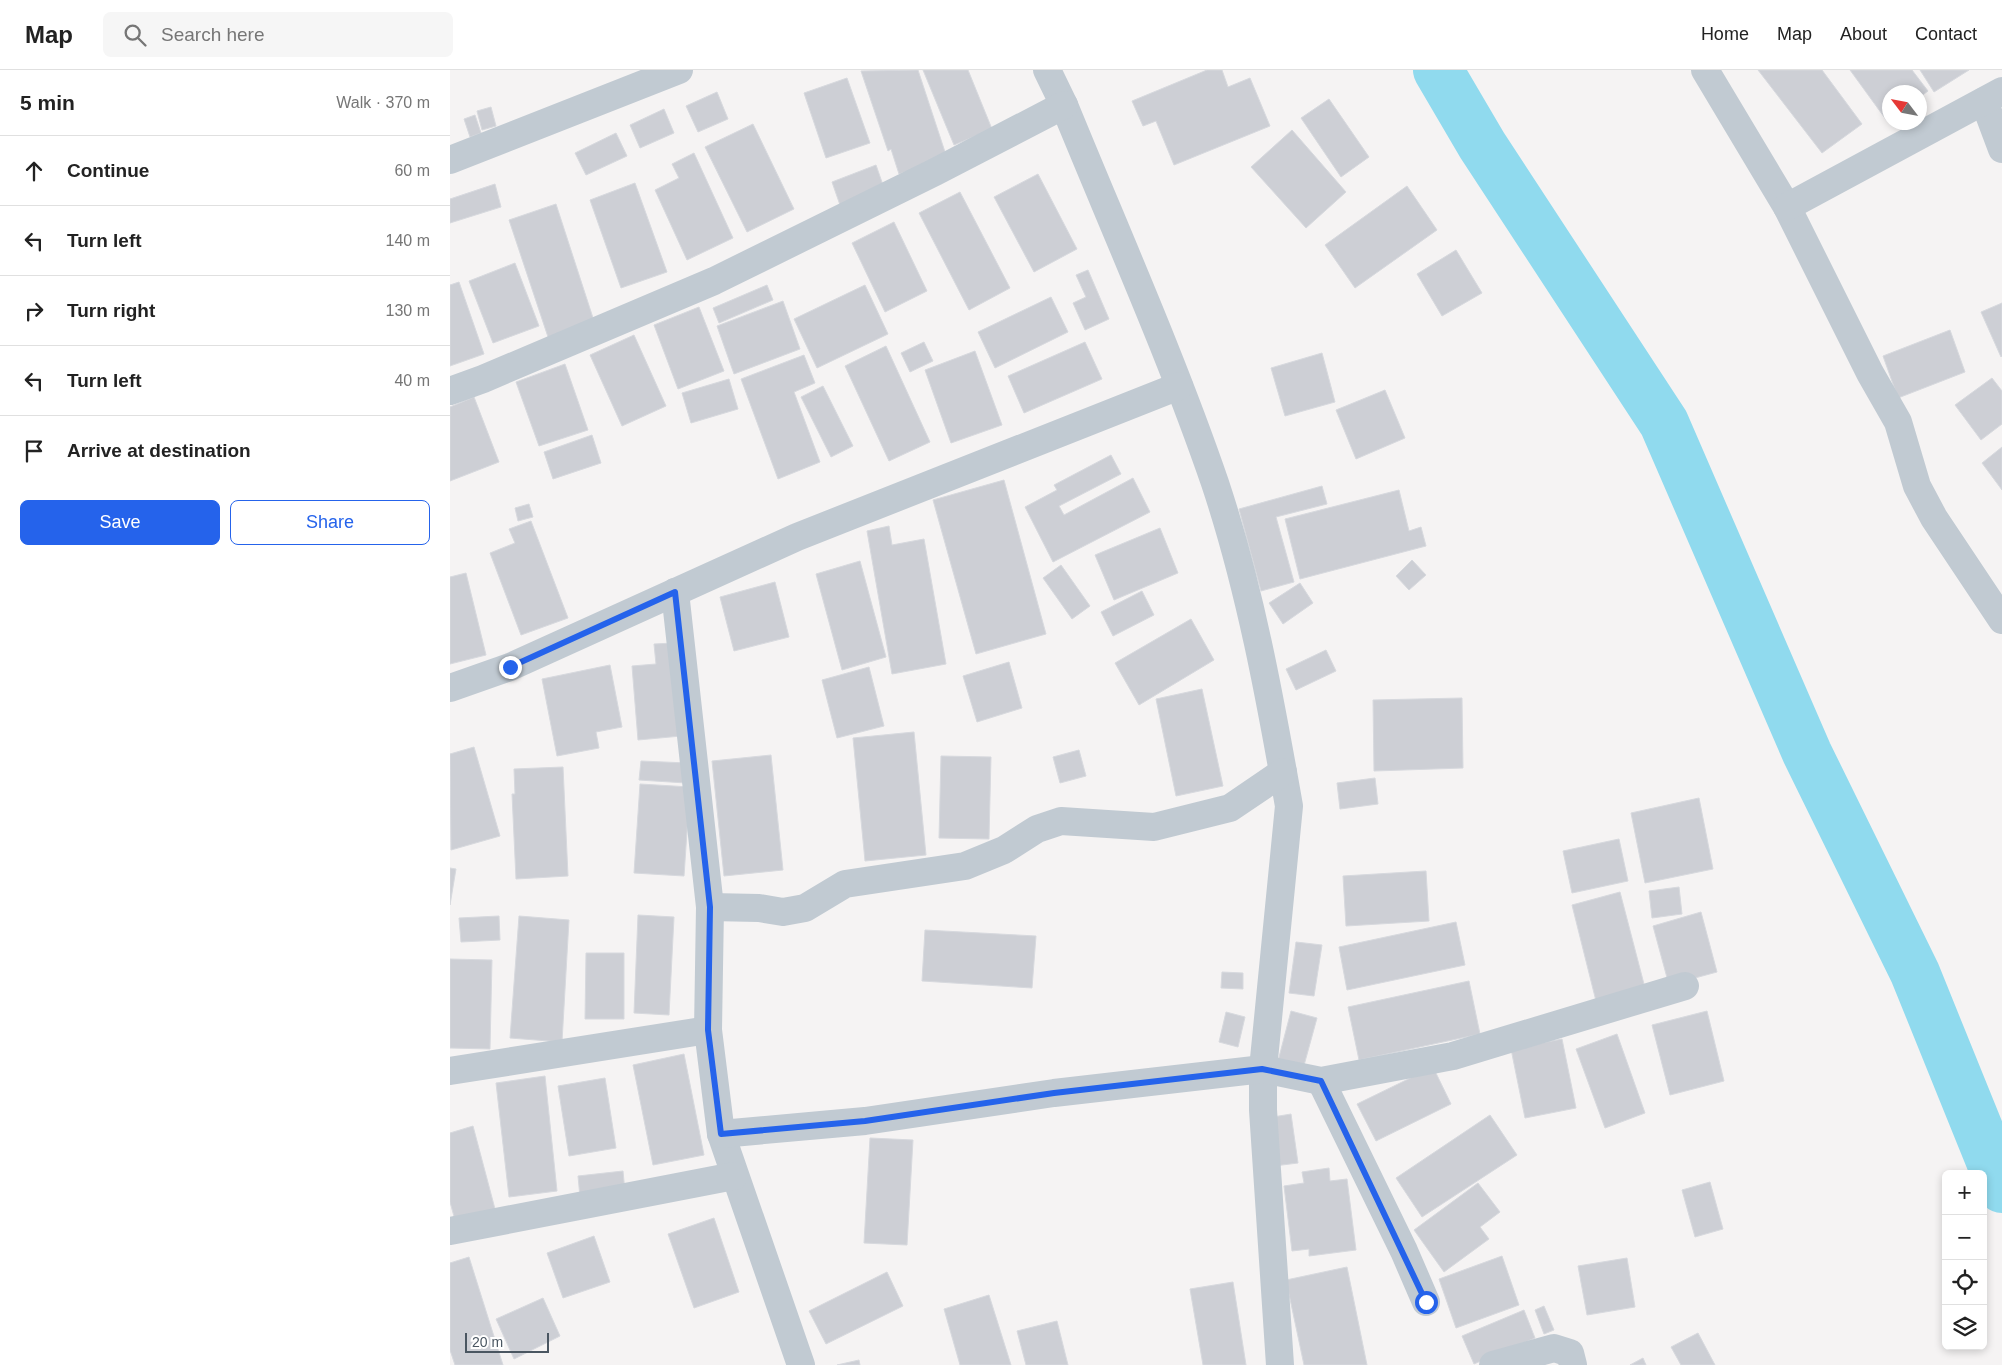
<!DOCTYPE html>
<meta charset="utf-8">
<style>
body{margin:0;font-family:Arial,sans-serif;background:#f6f6f6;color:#222}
.controls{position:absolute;right:15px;bottom:15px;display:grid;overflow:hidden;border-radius:8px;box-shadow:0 2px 8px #0003}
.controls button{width:45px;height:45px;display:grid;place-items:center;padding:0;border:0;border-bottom:1px solid #e0e0e0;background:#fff;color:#222;font:25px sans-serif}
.compass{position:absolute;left:1432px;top:15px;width:45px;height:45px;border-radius:50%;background:#fff;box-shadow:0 2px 8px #0003;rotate:302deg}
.scale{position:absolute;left:15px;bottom:12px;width:84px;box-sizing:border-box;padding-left:5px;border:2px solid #4a5661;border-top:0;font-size:14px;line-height:18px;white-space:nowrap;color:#4a5661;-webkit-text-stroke:4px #fff;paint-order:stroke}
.stop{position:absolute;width:15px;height:15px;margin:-11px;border:4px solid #2563eb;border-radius:50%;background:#fff}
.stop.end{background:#2563eb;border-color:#fff;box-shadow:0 1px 5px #0008}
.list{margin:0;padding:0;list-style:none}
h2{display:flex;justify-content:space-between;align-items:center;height:65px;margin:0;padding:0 20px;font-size:21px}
h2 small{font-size:16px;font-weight:400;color:#767676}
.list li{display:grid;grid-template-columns:32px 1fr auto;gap:15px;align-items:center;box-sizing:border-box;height:70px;padding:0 20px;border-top:1px solid #e0e0e0}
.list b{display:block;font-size:19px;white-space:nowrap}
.list em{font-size:16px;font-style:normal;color:#767676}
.actions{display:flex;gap:10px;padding:15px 20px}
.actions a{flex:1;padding:11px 0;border:1px solid #2563eb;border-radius:8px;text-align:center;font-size:18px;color:#2563eb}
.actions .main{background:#2563eb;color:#fff}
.icon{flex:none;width:28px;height:28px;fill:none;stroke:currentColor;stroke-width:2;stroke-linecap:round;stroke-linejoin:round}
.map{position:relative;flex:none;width:1552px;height:1295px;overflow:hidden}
header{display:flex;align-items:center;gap:30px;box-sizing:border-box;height:70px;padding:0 25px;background:#fff;border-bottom:1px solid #e0e0e0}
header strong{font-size:24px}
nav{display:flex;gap:28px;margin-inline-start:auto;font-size:18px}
.search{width:350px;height:45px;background:#f6f6f6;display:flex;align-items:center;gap:12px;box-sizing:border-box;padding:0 18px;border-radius:8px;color:#767676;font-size:19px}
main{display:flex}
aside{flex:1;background:#fff}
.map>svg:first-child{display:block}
</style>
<header>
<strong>Map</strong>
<div class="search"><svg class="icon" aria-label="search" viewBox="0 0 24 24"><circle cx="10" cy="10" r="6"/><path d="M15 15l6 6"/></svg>Search here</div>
<nav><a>Home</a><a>Map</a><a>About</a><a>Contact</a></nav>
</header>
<main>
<aside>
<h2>5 min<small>Walk · 370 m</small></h2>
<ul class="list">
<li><svg class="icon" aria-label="ahead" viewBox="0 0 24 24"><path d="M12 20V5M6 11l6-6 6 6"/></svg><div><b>Continue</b></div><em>60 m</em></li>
<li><svg class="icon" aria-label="left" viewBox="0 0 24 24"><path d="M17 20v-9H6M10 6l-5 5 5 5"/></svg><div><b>Turn left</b></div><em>140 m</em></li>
<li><svg class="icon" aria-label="right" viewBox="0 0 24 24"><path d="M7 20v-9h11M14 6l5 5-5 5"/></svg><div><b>Turn right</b></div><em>130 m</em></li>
<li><svg class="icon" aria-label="left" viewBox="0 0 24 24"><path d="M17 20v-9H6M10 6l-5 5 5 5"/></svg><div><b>Turn left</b></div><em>40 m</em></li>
<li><svg class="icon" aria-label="arrive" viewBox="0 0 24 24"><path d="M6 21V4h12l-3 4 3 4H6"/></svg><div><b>Arrive at destination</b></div></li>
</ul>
<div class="actions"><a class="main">Save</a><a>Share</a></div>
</aside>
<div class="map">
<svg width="1552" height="1295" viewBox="0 0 1552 1295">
<rect width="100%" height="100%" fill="#f5f3f3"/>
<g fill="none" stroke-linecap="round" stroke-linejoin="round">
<path stroke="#90daee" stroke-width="50" d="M988,0L1032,75L1214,353L1357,683L1465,903L1552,1118"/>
</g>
<g fill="#cdcfd5" stroke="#d7d9de">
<path d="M468,0L497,88L449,104L441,79L438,81L411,1Z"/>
<path d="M473,0H518L542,59L504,75Z"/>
<path d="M757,0H772L778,17L800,8L820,56L724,95L706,51L693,56L682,31Z"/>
<path d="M1308,0H1372L1412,54L1372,83Z"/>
<path d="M1400,0H1462L1478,21L1470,27V22H1440V49L1437,51Z"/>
<path d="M1470,0H1519L1484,22Z"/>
<path d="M397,8L420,73L376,88L354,23Z"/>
<path d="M267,22L278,49L248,62L236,36Z"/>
<path d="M879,29L919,87L891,107L851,48Z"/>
<path d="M41,37L46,56L32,60L27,41Z"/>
<path d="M214,39L224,63L190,78L180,55Z"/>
<path d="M25,45L31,63L20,67L14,49Z"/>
<path d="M303,54L344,139L297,162L255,77Z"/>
<path d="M842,60L896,122L856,158L801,97Z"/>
<path d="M166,63L177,86L136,105L125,83Z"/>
<path d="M244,83L283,168L237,190L205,120L229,108L222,94Z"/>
<path d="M426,95L434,118L390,135L382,112Z"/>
<path d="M588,104L627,179L584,202L544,127Z"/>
<path d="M185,113L217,202L171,218L140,130Z"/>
<path d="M45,114L51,137L0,153V129Z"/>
<path d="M957,116L987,160L905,218L875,175Z"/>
<path d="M510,122L560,218L519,240L469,143Z"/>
<path d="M106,134L144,251L98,267L59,150Z"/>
<path d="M444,152L477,221L435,242L402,173Z"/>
<path d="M1006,180L1032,223L992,246L967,204Z"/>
<path d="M65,193L89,256L43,273L19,211Z"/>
<path d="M638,200L659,249L635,260L623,233L636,227L626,205Z"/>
<path d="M9,212L34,284L0,296V215Z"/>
<path d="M317,215L323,230L269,253L263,238Z"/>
<path d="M415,215L438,264L367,298L344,249Z"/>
<path d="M601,227L618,262L545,298L528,262Z"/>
<path d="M333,231L350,279L284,304L267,256Z"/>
<path d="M1552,233V286L1551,287L1531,242Z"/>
<path d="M249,237L274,301L228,319L204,255Z"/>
<path d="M1500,260L1515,302L1448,328L1433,286Z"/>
<path d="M184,265L216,336L172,356L140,285Z"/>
<path d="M474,272L483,291L460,302L451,283Z"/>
<path d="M635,272L652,309L574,343L558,306Z"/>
<path d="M436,276L480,372L439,391L395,296Z"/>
<path d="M525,281L552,355L501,373L475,300Z"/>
<path d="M872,283L885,332L835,346L821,298Z"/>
<path d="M354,285L365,313L344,322L370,392L328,409L291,309Z"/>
<path d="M115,294L138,360L89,376L66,312Z"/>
<path d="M1542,308L1552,321V354L1531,370L1505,335Z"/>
<path d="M279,309L288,339L241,353L232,323Z"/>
<path d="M373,316L403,376L381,387L351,327Z"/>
<path d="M935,320L955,368L906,389L886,340Z"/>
<path d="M24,327L49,392L0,411V337Z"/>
<path d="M142,365L151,393L103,409L94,382Z"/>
<path d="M1552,377V420L1532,393Z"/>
<path d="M661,385L671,404L609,436L614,445L683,408L700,442L603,492L575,437L607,420L604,415Z"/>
<path d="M554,410L596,564L526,584L483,430Z"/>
<path d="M872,416L877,434L826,447L844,512L811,521L789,439Z"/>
<path d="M949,420L959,461L971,457L976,476L850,509L835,449Z"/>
<path d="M79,434L83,447L68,451L65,438Z"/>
<path d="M81,451L118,548L71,565L40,483L65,473L59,459Z"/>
<path d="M439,456L442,475L474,469L496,594L442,604L417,461Z"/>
<path d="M710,458L728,503L664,530L645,485Z"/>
<path d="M962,490L976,505L959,520L946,506Z"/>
<path d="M410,491L436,587L392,600L366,504Z"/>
<path d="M611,495L640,536L622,549L593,508Z"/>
<path d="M16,503L36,585L0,594V507Z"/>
<path d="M325,512L339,567L284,581L270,527Z"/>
<path d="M850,513L863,533L833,554L819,533Z"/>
<path d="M692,521L704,545L663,566L651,542Z"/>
<path d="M741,549L764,590L689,635L665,593Z"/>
<path d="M224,573L231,666L188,670L182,596L206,594L204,574Z"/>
<path d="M876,580L886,601L846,620L836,599Z"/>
<path d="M559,592L572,638L527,652L513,606Z"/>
<path d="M160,595L172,657L146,662L149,678L107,686L92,609Z"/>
<path d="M419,597L434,656L387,668L372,610Z"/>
<path d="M752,619L773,716L726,726L706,629Z"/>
<path d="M1012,628L1013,698L924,701L923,630Z"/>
<path d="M464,662L476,785L415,791L403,668Z"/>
<path d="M24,677L50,766L1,780L0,684Z"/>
<path d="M629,680L636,706L610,713L603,687Z"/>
<path d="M321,685L333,800L274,806L262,691Z"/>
<path d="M491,686L541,687L539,769L489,768Z"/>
<path d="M191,691L237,693L236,713L189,710Z"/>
<path d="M113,697L118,806L66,809L62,724H65L64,699Z"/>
<path d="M925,708L928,734L890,739L887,713Z"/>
<path d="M190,714L240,717L234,806L184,803Z"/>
<path d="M1249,728L1263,799L1195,813L1181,743Z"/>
<path d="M1169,769L1178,811L1122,823L1113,781Z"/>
<path d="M0,798L6,799L0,835Z"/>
<path d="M976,801L979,851L896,856L893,806Z"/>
<path d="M1229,817L1232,844L1202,848L1199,821Z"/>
<path d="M1170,822L1195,918L1146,931L1122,835Z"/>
<path d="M1251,842L1267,902L1219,915L1203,856Z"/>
<path d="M188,845L224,847L219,945L184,943Z"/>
<path d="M49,846L50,870L11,872L9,848Z"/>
<path d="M69,846L119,850L112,972L60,968Z"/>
<path d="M1006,852L1015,895L897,920L889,877Z"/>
<path d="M475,860L586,866L582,918L472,911Z"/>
<path d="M846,872L872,875L864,926L839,923Z"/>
<path d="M136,883H174V949H135Z"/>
<path d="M0,889L42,890L40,979L0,978Z"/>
<path d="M772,902L793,903V919L771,918Z"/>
<path d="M1019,911L1030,964L909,990L898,937Z"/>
<path d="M841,941L867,948L853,999L828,991Z"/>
<path d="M1257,941L1274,1011L1220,1025L1202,955Z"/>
<path d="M776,942L795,947L788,977L769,972Z"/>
<path d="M1167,964L1195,1043L1155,1058L1126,979Z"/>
<path d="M1112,969L1126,1038L1075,1048L1061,979Z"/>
<path d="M234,984L254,1085L203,1095L183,995Z"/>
<path d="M983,997L1001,1034L926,1071L907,1034Z"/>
<path d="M95,1006L107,1121L59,1127L46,1013Z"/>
<path d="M155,1008L166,1078L119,1086L108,1016Z"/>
<path d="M841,1044L848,1093L824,1096L817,1048Z"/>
<path d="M1040,1045L1067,1085L972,1147L946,1108Z"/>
<path d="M23,1056L45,1139L5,1150L0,1132V1063Z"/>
<path d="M420,1068L463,1070L457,1175L414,1173Z"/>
<path d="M879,1098L880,1111L897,1109L906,1180L859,1186V1179L842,1181L834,1116L854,1113L852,1102Z"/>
<path d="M173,1101L175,1122L130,1127L128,1106Z"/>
<path d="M1260,1112L1273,1159L1245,1167L1232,1120Z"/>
<path d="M1028,1113L1050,1142L1030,1157L1039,1169L994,1202L964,1160Z"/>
<path d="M264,1148L289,1222L244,1238L218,1164Z"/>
<path d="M144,1166L160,1212L113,1228L97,1183Z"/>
<path d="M1052,1186L1069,1235L1006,1258L989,1209Z"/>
<path d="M19,1187L53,1295H5L0,1280V1193Z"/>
<path d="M1177,1188L1185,1237L1137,1245L1128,1196Z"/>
<path d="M897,1197L917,1295H854L836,1210Z"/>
<path d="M437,1202L453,1236L376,1274L359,1241Z"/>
<path d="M783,1212L796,1295H753L740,1219Z"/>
<path d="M539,1225L561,1295H510L494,1239Z"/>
<path d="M93,1228L110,1266L64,1289L46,1249Z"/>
<path d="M1094,1236L1104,1260L1094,1264L1085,1240Z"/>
<path d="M1074,1240L1085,1268L1024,1294L1012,1266Z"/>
<path d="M607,1251L618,1295H576L567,1261Z"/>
<path d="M1248,1263L1265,1295H1231L1221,1277Z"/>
<path d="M1193,1288L1196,1295H1180Z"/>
<path d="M409,1290L410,1295H387Z"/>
</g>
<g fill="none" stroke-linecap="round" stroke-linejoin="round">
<g stroke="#c1cad2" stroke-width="28">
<path d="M597,0L614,35C665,160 721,285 765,413C800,518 820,628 839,736L813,999V1040L830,1295"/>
<path d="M1255,0L1337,137L1420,303L1448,352L1467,416L1484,448L1552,550"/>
<path d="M1534,31L1552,79"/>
<path d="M0,90L229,0"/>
<path d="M1337,137L1552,21"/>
<path d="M0,321L33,309L264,211L485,102L614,35"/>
<path d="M225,522L260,837L258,960L271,1064L351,1295"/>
<path d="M0,618L60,597L347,467L729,316"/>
<path d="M260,837L309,838L333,842L355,838L395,814L515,796L554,780L587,759L611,751L704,757L780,738L833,702"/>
<path d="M0,1001L258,960"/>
<path d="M871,1011L954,1181L976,1232"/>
<path d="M271,1064L415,1051L604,1023L813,999L871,1011L1003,986L1235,916"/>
<path d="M0,1161L284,1106"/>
<path d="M1043,1295L1104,1278L1120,1283L1123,1295"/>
</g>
</g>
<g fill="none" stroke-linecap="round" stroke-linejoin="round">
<path stroke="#2563eb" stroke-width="6" d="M60,597L225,522L260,837L258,960L271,1064L415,1051L604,1023L812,999L871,1011L976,1232"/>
</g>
</svg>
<div class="controls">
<button>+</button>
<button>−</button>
<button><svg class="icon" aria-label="locate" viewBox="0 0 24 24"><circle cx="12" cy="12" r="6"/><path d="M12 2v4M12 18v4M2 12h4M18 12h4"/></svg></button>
<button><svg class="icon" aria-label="layers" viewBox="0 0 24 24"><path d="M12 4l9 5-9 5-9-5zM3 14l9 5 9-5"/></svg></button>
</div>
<svg class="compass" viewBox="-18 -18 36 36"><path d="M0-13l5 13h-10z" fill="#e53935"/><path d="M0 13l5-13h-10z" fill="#767676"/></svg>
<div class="scale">20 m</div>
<div class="stop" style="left:976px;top:1232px"></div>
<div class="stop end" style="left:60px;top:597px"></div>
</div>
</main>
